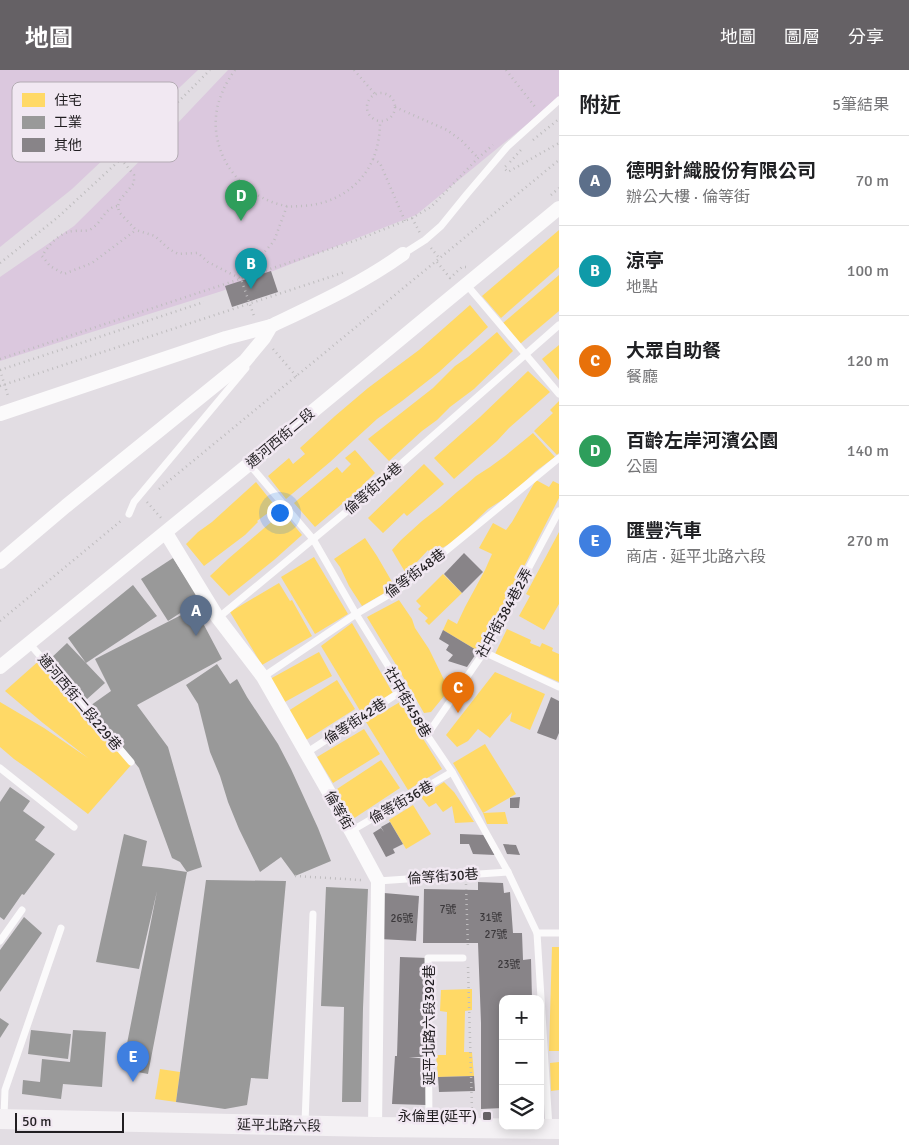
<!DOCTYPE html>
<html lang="zh-TW">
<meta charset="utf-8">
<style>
body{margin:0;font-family:Signika,"Noto Sans TC",sans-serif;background:#f6f6f6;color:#202124}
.controls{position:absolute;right:15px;bottom:15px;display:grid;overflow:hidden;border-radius:10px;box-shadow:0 2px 12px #0003}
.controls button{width:45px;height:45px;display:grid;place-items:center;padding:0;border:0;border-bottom:1px solid #e0e0e0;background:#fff;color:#202124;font:25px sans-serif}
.scale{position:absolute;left:15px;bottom:12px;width:109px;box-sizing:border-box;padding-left:5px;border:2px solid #211e21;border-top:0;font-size:14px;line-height:18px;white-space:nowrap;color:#211e21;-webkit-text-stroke:4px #f1e8f2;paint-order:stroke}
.you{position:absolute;left:279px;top:442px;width:18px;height:18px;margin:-12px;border:4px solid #fff;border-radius:50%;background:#1a73e8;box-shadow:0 0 0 8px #1a73e833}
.badge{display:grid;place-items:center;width:32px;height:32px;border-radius:50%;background:#656165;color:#fff;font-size:16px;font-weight:700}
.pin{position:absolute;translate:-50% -41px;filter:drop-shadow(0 1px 2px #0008)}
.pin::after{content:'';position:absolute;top:26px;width:18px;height:15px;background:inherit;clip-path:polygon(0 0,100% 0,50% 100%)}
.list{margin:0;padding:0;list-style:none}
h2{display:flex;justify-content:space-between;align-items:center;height:65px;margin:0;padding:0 20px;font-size:21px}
h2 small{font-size:16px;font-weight:400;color:#757577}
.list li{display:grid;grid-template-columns:32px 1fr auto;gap:15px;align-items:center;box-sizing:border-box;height:90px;padding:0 20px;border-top:1px solid #e0e0e0}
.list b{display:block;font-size:19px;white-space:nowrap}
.list p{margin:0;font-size:16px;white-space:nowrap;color:#757577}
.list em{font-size:16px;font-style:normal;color:#757577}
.icon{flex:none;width:28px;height:28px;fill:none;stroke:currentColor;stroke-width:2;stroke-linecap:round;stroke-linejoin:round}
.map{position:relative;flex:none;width:559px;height:1075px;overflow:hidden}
header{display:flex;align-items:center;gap:30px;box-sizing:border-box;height:70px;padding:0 25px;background:#656165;color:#fff}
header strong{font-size:24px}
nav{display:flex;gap:28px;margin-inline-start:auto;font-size:18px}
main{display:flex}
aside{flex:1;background:#fff}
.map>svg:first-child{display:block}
</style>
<header>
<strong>地圖</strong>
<nav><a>地圖</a><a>圖層</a><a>分享</a></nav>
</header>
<main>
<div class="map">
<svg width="559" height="1075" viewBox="0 0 559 1075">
<rect width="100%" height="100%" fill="#e2dde3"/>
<g fill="#dbc8de">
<path d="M0,0H198L72,119L0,177Z"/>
<path d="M228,0H559V28L416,145L222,221L0,291V207L74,156L173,58Z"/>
</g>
<g fill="#ffd966">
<path d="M559,160V197L501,248L482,226Z"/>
<path d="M559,205V241L520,274L503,253Z"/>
<path d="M470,235L488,257L439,302L402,331L377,349L330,392L286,429L268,406L289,388L293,394L305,384L300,378L335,346L368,318L419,280Z"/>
<path d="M497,262L513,281L474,319L450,337L437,350L422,361L389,391L368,369L433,318L455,296L468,287Z"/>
<path d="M559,275V310L542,289Z"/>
<path d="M528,301L550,322L509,358L497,371L454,409L434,388L480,347Z"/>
<path d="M559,331V383L557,385L534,361L553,343L550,340Z"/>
<path d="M533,363L555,387L536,401L513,423L488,439L455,471L442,478L433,488L428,480L416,493L405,502L392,480L401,470L422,451L440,437L457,422L467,414L476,406L490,397L505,386Z"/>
<path d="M355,380L375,403L357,421L315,457L294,433L337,397L342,403L351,394L345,388Z"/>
<path d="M424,394L444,414L407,446L404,443L383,463L368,448Z"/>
<path d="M536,410L549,417L553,411L559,414V428L515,514L478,581L443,560L448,549L457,554L465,537L485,500L492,484L479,478L493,453L506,460L512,452Z"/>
<path d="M256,412L276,437L257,451L258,452L245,465L204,496L186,474L198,462L212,452Z"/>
<path d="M283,442L302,465L274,490L229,526L210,506L228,489Z"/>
<path d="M559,462V534L544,560L519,546L530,526L526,524Z"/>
<path d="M365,468L377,486L395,517L362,536L349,516L340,497L334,489Z"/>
<path d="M314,487L348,544L315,564L281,507Z"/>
<path d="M443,504L462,523L429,555L425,551L428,548L418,539L421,536L416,531Z"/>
<path d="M279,513L290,531L292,530L312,566L262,595L230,542Z"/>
<path d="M399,530L412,549L415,558L429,579L449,620L431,642L424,643L398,598L367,547Z"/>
<path d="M352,553L394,625L362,644L321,576Z"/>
<path d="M507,559L531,570L530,573L540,577L542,573L553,578L552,581L559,584V612L495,584Z"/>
<path d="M319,582L332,606L283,633L270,609Z"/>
<path d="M41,589L74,629L93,654L132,694L88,744L34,703L14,689L0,677V632L44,658L88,688L43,653L5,621Z"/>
<path d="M495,602L545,624L530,660L510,651L512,642L504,651L490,668L478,659L468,671L457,677L446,665Z"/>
<path d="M337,610L355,639L303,672L285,643Z"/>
<path d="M400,632L442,699L408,720L366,652Z"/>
<path d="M364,659L380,684L333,713L317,687Z"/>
<path d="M485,674L516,724L483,743L505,742L508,754H487L483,743L453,693Z"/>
<path d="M381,690L400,718L353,749L334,721Z"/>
<path d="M444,712L454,722L474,752L455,753L452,736L443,742L436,733L429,737L421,727Z"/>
<path d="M413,735L431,764L406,779L389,750Z"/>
<path d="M552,877H559V981H549Z"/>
<path d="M472,919V940L465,941L464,982H472L474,1006L438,1007L436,985H446L447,942L440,941L441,920Z"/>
<path d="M559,992V1020L551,1021L550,993Z"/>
<path d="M160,999L180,1002L176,1032L155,1029Z"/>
</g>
<g fill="#999">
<path d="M173,488L200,530L168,551L141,509Z"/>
<path d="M133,515L157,546L86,593L105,613L86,630L49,590L67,573L86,593L68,568Z"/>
<path d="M195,538L222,589L137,635L168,677L202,797L187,802L180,792L172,788L139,698L106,656L87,638L111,621L95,589Z"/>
<path d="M217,594L230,614L237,609L247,627L278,674L291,699L318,758L331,791L295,806L281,787L260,802L239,759L228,732L220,706L210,682L198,634L186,615Z"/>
<path d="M10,717L30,731L23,741L45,757L35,770L55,784L24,825L22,824L4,850L0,847V732Z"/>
<path d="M124,764L147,771L142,796L161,798L187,802L148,1004L122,999L157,821L139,899L96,892Z"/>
<path d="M206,810L286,811L268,1009L251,1008L247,1035L225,1039L176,1032Z"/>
<path d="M326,817L368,819L363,938L361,1032H342L344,937L321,936Z"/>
<path d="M24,847L42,863L0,922V880Z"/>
<path d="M0,948L9,954L0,968Z"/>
<path d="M31,960L71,964L68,989L28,984Z"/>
<path d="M73,960L106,962L102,1017L63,1014L61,1029L22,1024L23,1010L40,1012L42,989L70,992Z"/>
</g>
<g fill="#888488">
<path d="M271,201L278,222L232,237L225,216Z"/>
<path d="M464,483L483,502L462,523L444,504Z"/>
<path d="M443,560L478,581L467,597L448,591L453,585L446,580L449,575L439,569Z"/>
<path d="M551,627L559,631V663L556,670L537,663Z"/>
<path d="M520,727L519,738H510V728Z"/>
<path d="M390,752L403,774L393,779L395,783L386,787L373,763L381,758L384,762L381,757Z"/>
<path d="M460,764L484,765L495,785L473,784L469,774H460Z"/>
<path d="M503,774L516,775L520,785L507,784Z"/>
<path d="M478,812L503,813L504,823L510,822L513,863H522L523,890L531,889L532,929H503V1038L481,1039V953L478,873H423L424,819L478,820Z"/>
<path d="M384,823L419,826L416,871L380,869Z"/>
<path d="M400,887L428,888L425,987H409L428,989L426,1035L392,1034L395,986H397Z"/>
<path d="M474,1006L475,1021L439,1022L438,1007Z"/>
</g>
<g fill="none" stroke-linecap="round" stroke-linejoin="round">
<g stroke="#bebcbe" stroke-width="2.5" stroke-dasharray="1 4" stroke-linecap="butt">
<path d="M235,0C230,7 225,15 222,23C201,72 235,126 286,136C291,137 296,136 301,136C332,135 361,118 373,89C378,77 380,64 380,52"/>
<path d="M354,0L375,24"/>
<path d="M506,0L536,38"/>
<circle cx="381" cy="37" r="14"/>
<path d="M395,37L447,60L462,71L478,88"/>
<path d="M533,70L559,49"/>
<path d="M121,89L134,105V113L120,130L118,136L119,142L136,160L155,166L169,179L178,184L198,183L208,192L241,209L254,246"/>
<path d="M373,89L380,93L405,151"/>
<path d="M510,92L521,80"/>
<path d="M506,96L504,98L508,102L559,73"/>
<path d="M551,125L559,118"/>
<path d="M117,136C104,138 102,153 91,159C86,162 81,160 75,161C60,161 49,175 42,186L50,196L64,204L92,193L136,160"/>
<path d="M412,148L420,163"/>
<path d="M431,178L440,189"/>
<path d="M437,192L450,208L462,197H466"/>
<path d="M0,193L57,148L121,89L210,0"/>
<path d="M242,208L274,171L287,136"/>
<path d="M273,279L297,307"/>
<path d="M0,289L357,170L412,148L431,137L478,88L493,75"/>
<path d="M0,300L204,232"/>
<path d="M0,300L8,326"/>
<path d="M0,316L345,202"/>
<path d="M159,419L559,90"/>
<path d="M147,432L162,449"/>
<path d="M0,551L122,450"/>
<path d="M295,806L361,810"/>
<path d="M466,814L468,879"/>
<path d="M468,897L472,1041"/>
</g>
<g stroke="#fbfafb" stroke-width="7">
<path d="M403,184L425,170L441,156L467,124L507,77L559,30"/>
<path d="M466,214L559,324"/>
<path d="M249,394L313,469L356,544L403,620L427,665L452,702L508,802L537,863L549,1058"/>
<path d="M129,444L134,432L246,298L245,294"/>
<path d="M218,548L352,437L559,255"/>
<path d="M29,573L131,692"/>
<path d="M484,582L559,617"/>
<path d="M263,607L356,544L402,517L559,388"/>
<path d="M427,665L484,582L559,441"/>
<path d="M306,683L403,620"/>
<path d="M0,698L74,757"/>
<path d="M351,761L452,702"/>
<path d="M378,811L508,802"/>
<path d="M537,863H559"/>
<path d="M0,871L22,840"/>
<path d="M4,1046L5,1020L61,858"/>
<path d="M305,1053L313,844"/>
<path d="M429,1055L428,888H463"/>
</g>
<g stroke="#fbfafb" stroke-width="14">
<path d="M0,344L226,268L271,256"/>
<path d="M166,463L218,548L263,607L351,761L378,811L375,1057"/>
<path d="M0,492L66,436L245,291L264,268L271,256C317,234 361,214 403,184"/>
<path d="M0,597L249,394L559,138"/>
</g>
<path stroke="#f4f1f4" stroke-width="20" d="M0,1049L375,1057L559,1059"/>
</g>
<rect fill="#656165" stroke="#f1e8f2" stroke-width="2" x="482" y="1041" width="10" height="10" rx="2.5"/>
<g text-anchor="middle" stroke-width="5" stroke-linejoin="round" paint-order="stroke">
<g font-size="11" fill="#3b383b">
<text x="448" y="843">7號</text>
<text x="491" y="851">31號</text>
<text x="402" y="852">26號</text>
<text x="496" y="868">27號</text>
<text x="509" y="898">23號</text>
</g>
<g font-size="14" fill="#211e21" stroke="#f1e8f2">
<text transform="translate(280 368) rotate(-40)" y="5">通河西街二段</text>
<text transform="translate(373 418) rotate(-41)" y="5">倫等街54巷</text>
<text transform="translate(415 503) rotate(-37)" y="5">倫等街48巷</text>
<text transform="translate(504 543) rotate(-61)" y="5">社中街384巷2弄</text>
<text transform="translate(80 632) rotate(50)" y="5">通河西街二段229巷</text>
<text transform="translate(408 632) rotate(60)" y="5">社中街458巷</text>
<text transform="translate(355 651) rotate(-33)" y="5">倫等街42巷</text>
<text transform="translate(401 732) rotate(-30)" y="5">倫等街36巷</text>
<text transform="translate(339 740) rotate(60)" y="5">倫等街</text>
<text transform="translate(443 806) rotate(-4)" y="5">倫等街30巷</text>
<text transform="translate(429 955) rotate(-90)" y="5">延平北路六段392巷</text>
<text transform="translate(279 1055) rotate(1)" y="5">延平北路六段</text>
</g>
<g font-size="14" fill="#211e21" stroke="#f1e8f2" text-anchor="end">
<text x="477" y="1051">永倫里(延平)</text>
</g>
</g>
<rect x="12" y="12" width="166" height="80" rx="8" fill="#f1e8f2" stroke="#b3abb3" stroke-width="1"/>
<rect x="22" y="23" width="23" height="14" fill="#ffd966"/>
<rect x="22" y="46" width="23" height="13" fill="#999"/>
<rect x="22" y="68" width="23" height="14" fill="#888488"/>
<g font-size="14" fill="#211e21">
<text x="54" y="35">住宅</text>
<text x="54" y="57">工業</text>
<text x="54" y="80">其他</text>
</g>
</svg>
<div class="controls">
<button>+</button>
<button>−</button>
<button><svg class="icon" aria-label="layers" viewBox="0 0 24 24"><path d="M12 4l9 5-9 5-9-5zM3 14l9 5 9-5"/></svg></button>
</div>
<div class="scale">50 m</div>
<div class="you"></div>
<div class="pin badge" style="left:196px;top:566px;background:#5c6f8a">A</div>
<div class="pin badge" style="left:251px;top:219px;background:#0f9aa8">B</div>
<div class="pin badge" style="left:458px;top:643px;background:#e8710a">C</div>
<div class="pin badge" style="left:241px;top:151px;background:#2e9e5b">D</div>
<div class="pin badge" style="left:133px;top:1012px;background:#3f7fe0">E</div>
</div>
<aside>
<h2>附近<small>5筆結果</small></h2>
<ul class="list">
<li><span class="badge" style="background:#5c6f8a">A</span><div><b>德明針織股份有限公司</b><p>辦公大樓 · 倫等街</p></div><em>70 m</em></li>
<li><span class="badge" style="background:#0f9aa8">B</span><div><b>涼亭</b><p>地點</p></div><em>100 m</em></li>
<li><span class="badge" style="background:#e8710a">C</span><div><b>大眾自助餐</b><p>餐廳</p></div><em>120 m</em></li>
<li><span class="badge" style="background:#2e9e5b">D</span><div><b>百齡左岸河濱公園</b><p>公園</p></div><em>140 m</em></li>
<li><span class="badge" style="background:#3f7fe0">E</span><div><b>匯豐汽車</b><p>商店 · 延平北路六段</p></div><em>270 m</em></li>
</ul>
</aside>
</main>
